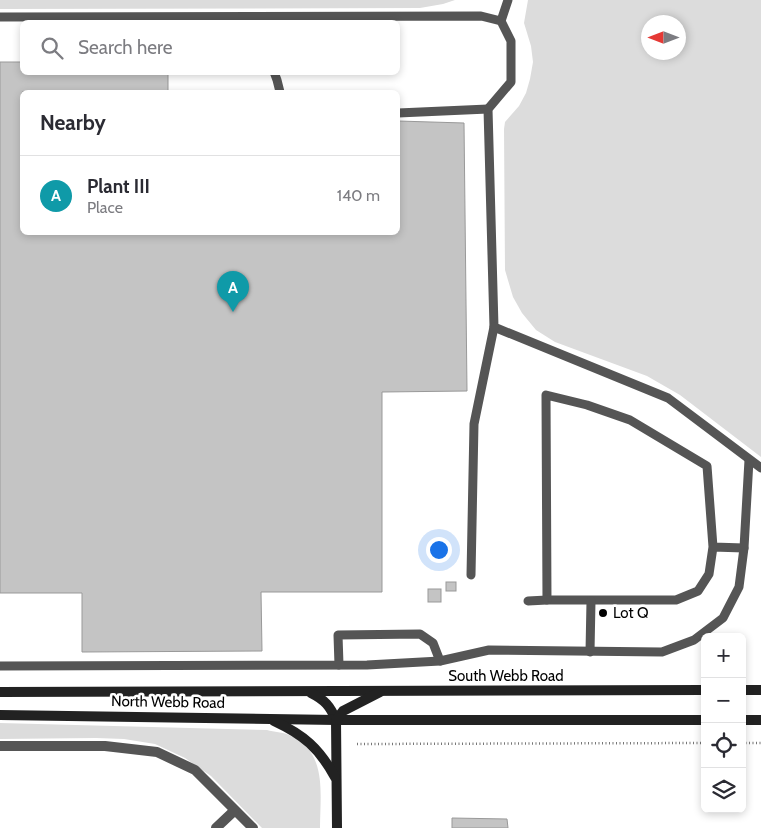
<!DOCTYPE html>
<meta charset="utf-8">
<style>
body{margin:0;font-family:Cabin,sans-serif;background:#f7f7f7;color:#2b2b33}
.controls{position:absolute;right:15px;bottom:15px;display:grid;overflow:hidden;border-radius:8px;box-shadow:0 2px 8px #0003}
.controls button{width:45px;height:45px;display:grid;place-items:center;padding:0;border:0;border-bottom:1px solid #e1e1e2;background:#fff;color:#2b2b33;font:25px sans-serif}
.compass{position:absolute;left:641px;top:15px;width:45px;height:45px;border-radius:50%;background:#fff;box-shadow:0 2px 8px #0003;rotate:270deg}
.you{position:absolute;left:438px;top:549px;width:18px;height:18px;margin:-12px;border:4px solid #fff;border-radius:50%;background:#1a73e8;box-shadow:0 0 0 8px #1a73e833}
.badge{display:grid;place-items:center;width:32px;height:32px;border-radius:50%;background:#000;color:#fff;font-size:16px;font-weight:700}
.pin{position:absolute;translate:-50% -41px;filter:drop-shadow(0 1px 2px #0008)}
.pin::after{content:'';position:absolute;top:26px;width:18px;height:15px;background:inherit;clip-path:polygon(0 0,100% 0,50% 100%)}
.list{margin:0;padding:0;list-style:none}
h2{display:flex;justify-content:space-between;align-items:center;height:65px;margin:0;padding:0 20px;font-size:21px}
h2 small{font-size:16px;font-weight:400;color:#7c7c81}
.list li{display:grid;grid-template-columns:32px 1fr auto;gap:15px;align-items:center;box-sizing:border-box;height:80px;padding:0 20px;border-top:1px solid #e1e1e2}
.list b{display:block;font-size:19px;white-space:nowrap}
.list p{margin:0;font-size:16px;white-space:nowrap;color:#7c7c81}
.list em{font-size:16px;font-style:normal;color:#7c7c81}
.icon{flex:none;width:28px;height:28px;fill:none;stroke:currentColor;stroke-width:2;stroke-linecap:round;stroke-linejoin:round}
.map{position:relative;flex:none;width:761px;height:828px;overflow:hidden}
.search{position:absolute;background:#fff;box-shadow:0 2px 8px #0003;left:20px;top:20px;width:380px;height:55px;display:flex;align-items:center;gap:12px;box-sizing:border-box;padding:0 18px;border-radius:8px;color:#7c7c81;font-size:19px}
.panel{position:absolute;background:#fff;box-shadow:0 2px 8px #0003;left:20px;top:90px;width:380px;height:145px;border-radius:8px}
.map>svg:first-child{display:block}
</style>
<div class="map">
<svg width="761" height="828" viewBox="0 0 761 828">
<rect width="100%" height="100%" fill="#fff"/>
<g fill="#dcdcdc" fill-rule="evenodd">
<path d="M0,0H455L443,4L420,8L0,9Z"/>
<path d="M528,0H761V457L680,395L647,376L555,342L536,330L522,313L513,297L505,270L504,129L505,122L519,106L526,93L530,79L533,62L531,46L524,23ZM678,22V52H648V22Z"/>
<path d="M0,723L267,730C274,732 283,732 289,735C328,751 320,794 320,828H262L211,776L185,758L155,744L124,739L96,738L0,739Z"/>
</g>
<g fill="#c4c4c4" stroke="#999">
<path d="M0,62H22V72H168V92H22V232H398V121L464,123L467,391L382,392V592H261L262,651L82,652V593H0Z"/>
<rect x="446" y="582" width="10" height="9"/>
<rect x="428" y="589" width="13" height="13"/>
<path d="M452,818L507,819L508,828H452Z"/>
</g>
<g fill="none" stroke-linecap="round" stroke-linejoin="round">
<g stroke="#777" stroke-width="2.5" stroke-dasharray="1 2.5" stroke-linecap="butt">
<path d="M742,743H761"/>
<path d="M357,744L705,743"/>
</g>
<g stroke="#555" stroke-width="9">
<path d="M0,17L481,16L501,21L511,41V82L488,109L494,327L668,398L761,468"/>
<path d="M501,21L508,0"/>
<path d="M274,72L277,80L280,92"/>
<path d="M398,113L488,109"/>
<path d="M713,547L709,574L698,591L676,600H547L546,395L587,405L630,420L707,466L713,547L744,548"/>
<path d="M471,575L474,424L494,327"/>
<path d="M528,601L547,600"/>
<path d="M590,652L591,601"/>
<path d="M339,665L338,635L420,634L433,643L440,661"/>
<path d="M0,666L367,665L440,661L489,650L662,652L694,640L723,618L739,587L744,548L749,460"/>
</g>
<g stroke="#555" stroke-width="10">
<path d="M0,746H105L157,752L195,770L253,828"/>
<path d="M216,828L234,811"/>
</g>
<g stroke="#222" stroke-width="10">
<path d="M742,690H761"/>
<path d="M0,692L705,690"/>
<path d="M311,693C325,700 330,706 336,720L337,828"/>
<path d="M0,715L336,720H705"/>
<path d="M336,720L343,711L380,692"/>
<path d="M742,720H761"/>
<path d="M274,721C304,735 319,748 335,777"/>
</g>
</g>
<circle fill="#000" stroke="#fff" stroke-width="2" cx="603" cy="613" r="5"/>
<g text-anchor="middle" stroke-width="5" stroke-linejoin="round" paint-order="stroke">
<g font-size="15" fill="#000" stroke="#fff" text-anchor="start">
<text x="613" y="618">Lot Q</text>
</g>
<g font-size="15" fill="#000" stroke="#fff">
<text x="506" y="681">South Webb Road</text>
<text transform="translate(168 702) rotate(1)" y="5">North Webb Road</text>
</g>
</g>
</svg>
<div class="controls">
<button>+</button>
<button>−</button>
<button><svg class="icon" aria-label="locate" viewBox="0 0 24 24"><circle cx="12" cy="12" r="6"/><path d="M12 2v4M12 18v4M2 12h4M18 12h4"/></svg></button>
<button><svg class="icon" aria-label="layers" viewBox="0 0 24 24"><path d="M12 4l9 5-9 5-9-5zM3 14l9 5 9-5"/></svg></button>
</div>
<svg class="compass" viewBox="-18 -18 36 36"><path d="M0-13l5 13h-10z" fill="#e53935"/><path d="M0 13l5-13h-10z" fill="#7c7c81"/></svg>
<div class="you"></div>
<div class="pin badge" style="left:233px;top:312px;background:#0f9aa8">A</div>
<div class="search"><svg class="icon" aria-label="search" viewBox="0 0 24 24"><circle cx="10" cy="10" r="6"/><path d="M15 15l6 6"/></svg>Search here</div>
<section class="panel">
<h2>Nearby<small></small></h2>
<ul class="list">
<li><span class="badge" style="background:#0f9aa8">A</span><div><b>Plant III</b><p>Place</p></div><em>140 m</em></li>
</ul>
</section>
</div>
